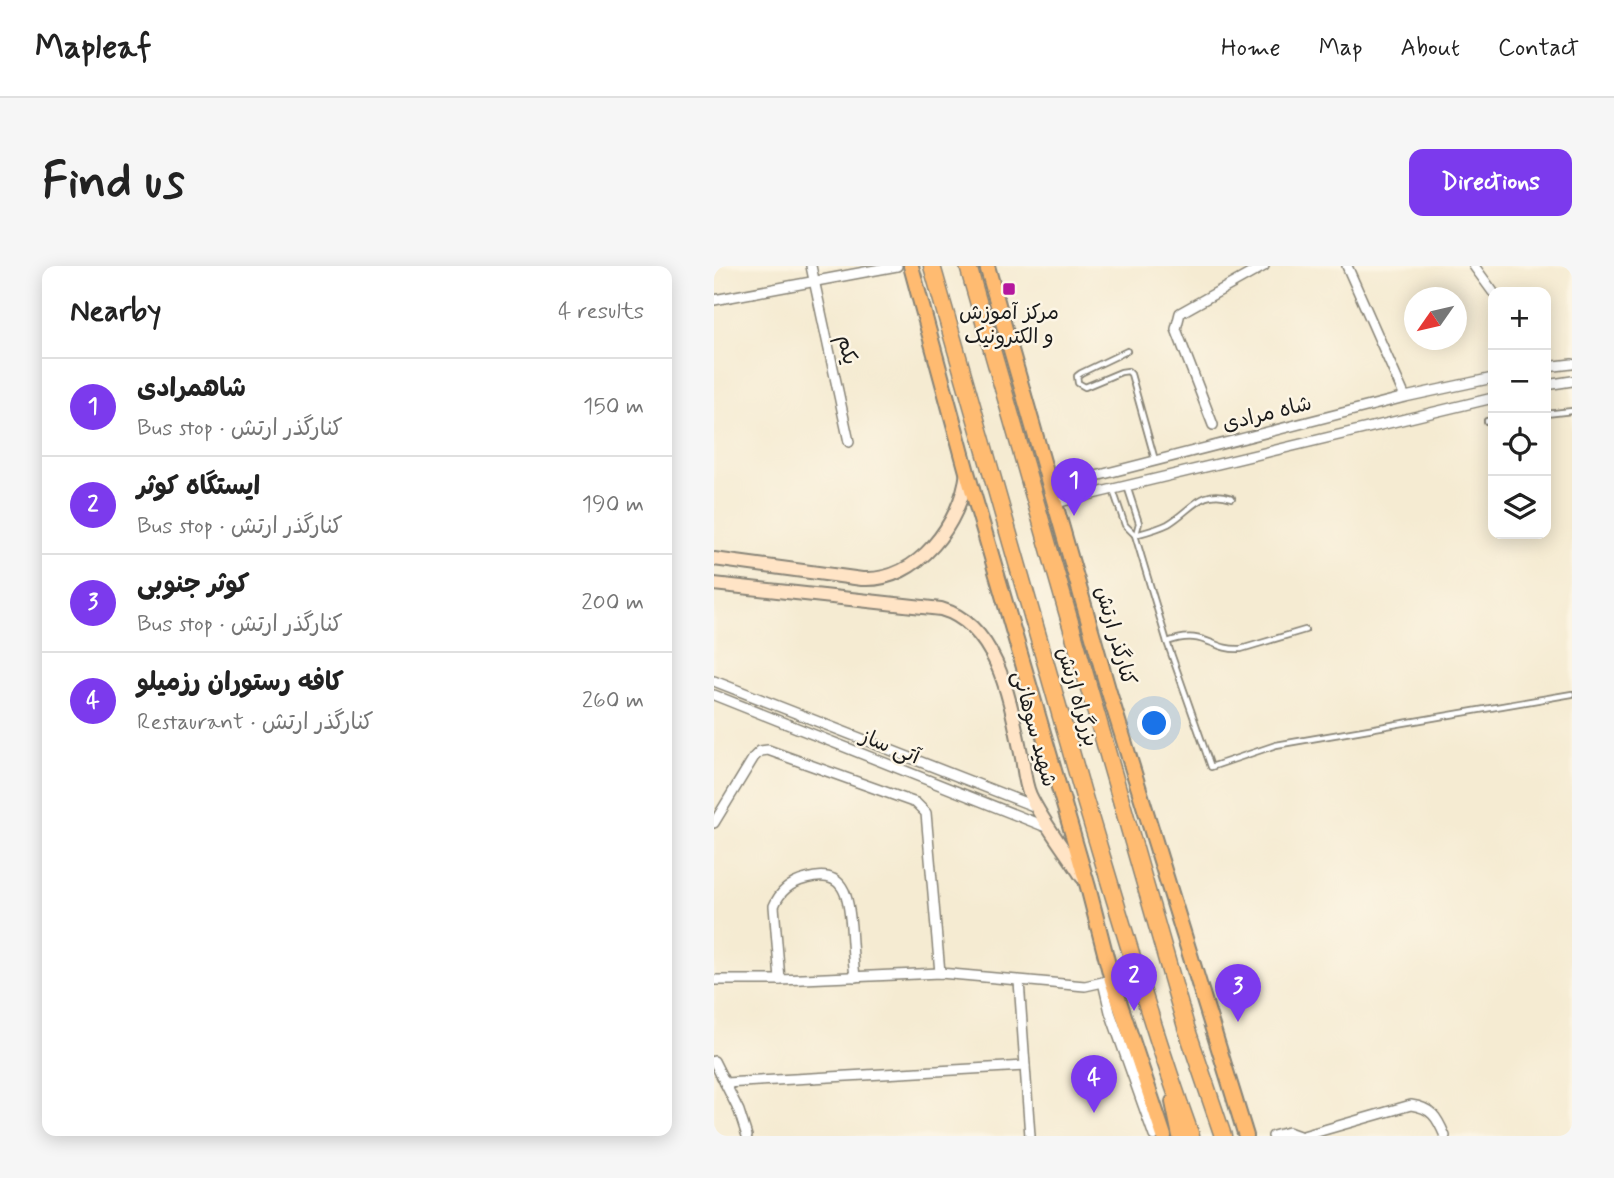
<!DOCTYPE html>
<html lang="en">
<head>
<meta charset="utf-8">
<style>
	body { margin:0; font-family:Mynerve,"Playpen Sans Arabic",sans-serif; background:#f6f6f6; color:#222 }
	.controls { position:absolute; right:21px; top:21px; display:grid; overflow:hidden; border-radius:14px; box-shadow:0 4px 18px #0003 }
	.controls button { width:63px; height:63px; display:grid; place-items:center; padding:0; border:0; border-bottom:2px solid #e0e0e0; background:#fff; color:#222; font:35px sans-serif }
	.compass { position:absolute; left:690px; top:21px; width:63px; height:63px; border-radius:50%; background:#fff; box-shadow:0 4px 18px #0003; rotate:236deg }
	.you { position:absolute; left:441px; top:458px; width:24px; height:24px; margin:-18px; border:5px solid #fff; border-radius:50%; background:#1a73e8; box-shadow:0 0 0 10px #1a73e833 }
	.badge { display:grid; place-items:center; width:46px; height:46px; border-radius:50%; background:#7c3aed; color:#fff; font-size:23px; font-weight:700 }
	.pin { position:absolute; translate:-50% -58px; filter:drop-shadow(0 2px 4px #0008) }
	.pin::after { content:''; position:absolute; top:37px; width:24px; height:21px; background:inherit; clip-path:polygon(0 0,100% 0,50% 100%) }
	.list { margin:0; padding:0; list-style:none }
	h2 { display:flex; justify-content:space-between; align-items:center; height:91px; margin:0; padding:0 28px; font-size:30px }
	h2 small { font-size:23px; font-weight:400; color:#767676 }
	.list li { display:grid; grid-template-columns:46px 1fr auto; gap:21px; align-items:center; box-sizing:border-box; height:98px; padding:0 28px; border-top:2px solid #e0e0e0 }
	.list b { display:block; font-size:26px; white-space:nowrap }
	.list p { margin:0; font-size:23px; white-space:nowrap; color:#767676 }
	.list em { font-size:23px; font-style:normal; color:#767676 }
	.icon { flex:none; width:38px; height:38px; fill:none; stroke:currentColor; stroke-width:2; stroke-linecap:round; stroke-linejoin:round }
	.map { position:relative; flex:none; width:858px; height:870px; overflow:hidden; border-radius:14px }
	header { display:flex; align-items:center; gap:42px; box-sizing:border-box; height:98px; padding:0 35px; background:#fff; border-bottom:2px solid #e0e0e0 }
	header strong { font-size:33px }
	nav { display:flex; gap:38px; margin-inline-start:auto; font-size:24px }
	.intro { display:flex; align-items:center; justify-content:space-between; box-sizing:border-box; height:168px; padding:0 42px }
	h1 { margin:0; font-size:49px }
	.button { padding:18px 32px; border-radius:14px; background:#7c3aed; color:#fff; font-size:24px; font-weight:700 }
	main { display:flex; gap:42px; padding:0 42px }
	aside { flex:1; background:#fff; border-radius:14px; box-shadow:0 4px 18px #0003 }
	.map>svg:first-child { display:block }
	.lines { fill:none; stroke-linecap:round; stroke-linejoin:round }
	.lane-casing { stroke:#888477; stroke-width:8 }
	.street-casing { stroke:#888477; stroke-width:12 }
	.secondary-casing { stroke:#888477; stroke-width:16 }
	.primary-casing { stroke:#888477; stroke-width:18 }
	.highway-casing { stroke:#888477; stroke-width:19 }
	.lane { stroke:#fff; stroke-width:4.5 }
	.street { stroke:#fff; stroke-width:9 }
	.secondary { stroke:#ffe4c6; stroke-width:12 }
	.primary { stroke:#ffbb71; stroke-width:14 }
	.highway { stroke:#ffbb71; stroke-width:16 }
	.poi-dot { fill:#b5179e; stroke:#fcf5e5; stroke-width:2.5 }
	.labels { text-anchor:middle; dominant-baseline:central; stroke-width:5; stroke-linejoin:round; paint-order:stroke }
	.poi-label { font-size:21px; fill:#1c1c1c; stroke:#fcf5e5 }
	.street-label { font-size:21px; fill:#1c1c1c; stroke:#fcf5e5 }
</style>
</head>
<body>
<header>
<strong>Mapleaf</strong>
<nav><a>Home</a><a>Map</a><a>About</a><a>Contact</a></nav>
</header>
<div class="intro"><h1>Find us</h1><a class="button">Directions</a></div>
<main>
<aside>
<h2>Nearby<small>4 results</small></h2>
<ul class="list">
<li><span class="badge">1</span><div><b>شاهمرادی</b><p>Bus stop · کنارگذر ارتش</p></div><em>150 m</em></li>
<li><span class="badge">2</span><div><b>ایستگاه کوثر</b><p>Bus stop · کنارگذر ارتش</p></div><em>190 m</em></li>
<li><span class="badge">3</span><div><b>کوثر جنوبی</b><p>Bus stop · کنارگذر ارتش</p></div><em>200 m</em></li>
<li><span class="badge">4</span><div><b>کافه رستوران رزمیلو</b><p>Restaurant · کنارگذر ارتش</p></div><em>260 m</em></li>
</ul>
</aside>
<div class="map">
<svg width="858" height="870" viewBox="0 0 858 870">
	<rect width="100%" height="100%" fill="#fcf5e5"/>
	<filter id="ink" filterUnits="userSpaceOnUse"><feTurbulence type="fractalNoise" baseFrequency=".0143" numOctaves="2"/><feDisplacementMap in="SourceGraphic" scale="14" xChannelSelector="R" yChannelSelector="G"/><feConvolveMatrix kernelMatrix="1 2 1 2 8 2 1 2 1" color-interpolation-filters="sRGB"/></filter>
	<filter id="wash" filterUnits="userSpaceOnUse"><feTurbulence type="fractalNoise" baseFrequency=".00686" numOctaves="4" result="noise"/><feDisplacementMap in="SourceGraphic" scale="28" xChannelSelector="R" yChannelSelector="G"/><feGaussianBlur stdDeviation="1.57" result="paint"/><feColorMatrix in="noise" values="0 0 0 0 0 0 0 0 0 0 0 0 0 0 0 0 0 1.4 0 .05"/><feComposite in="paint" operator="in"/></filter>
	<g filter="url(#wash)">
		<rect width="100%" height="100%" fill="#f5ebd2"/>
	</g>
	<g filter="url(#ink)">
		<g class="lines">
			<!-- lane casing -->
			<g class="lane-casing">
				<g id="lane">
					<polyline points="413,85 367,107 363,110 364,117 371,121 407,106 414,105 417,108 441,194"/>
					<polyline points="832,148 858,145"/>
					<polyline points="773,155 779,154"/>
					<polyline points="413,220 425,257 422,268"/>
					<polyline points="399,224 411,259 421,269 453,376 497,501 562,479 858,428"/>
					<path d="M421 269C432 266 444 263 454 258 478 244 487 221 518 232"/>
					<path d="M453 376C491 362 497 385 527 383L591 364"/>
				</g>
			</g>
			<!-- street casing -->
			<g class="street-casing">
				<g id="street">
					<polyline points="97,0 135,176"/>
					<polyline points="633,0 691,131"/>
					<polyline points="760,0 779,26"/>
					<polyline points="0,34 183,0"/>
					<polyline points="832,101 858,98"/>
					<polyline points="832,119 858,115"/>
					<polyline points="499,159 462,63 466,47 550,0"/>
					<polyline points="335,222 691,131 779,112"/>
					<polyline points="341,237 779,132"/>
					<polyline points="0,415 322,541"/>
					<polyline points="0,429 337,563"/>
					<polyline points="0,557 40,491 46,485 54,484 202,537 212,547 226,707"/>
					<polyline points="0,714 66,714 226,707 371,720 398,714"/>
					<path d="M66 714 60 640C66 625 76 617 92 613 131 602 134 630 137 661 138 678 139 694 141 711"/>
					<polyline points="305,715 316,870"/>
					<polyline points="389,716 396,746 440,870"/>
					<polyline points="0,795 25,845 33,870"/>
					<polyline points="11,817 311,800"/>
					<polyline points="559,870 574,866 585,870"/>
					<path d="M589 870 697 839C718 842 723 851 731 870"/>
				</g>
			</g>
			<!-- secondary casing -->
			<g class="secondary-casing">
				<g id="secondary">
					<path d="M0 293 148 313C204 316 247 257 253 206"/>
					<path d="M0 318 227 343C286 360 297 441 308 492 310 504 311 518 316 529 329 557 352 585 368 611"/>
				</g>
			</g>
			<!-- primary casing -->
			<g class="primary-casing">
				<g id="primary">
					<polyline points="197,0 253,206 374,621 398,714 450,870"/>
					<polyline points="273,0 394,423 532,870"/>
					<polyline points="459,836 466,870"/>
				</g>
			</g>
			<!-- highway casing -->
			<g class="highway-casing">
				<g id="highway">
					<path d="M218 0C267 177 318 354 370 531 404 644 437 759 477 870"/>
					<polyline points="254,0 472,761 509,870"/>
				</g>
			</g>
			<!-- lane -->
			<use href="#lane" class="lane"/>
			<!-- street -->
			<use href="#street" class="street"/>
			<!-- secondary -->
			<use href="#secondary" class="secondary"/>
			<!-- primary -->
			<use href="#primary" class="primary"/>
			<!-- highway -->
			<use href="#highway" class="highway"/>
		</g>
	</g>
	<!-- markers -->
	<rect class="poi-dot" x="288" y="16" width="14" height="14" rx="3.5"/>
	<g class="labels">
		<!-- poi labels -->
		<g class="poi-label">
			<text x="295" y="47">مرکز آموزش<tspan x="295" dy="24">و الکترونیک</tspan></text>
		</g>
		<!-- street labels -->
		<g class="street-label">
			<text transform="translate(133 84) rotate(78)">یکم</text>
			<text transform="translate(553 148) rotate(-14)">شاه مرادی</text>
			<text transform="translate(401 370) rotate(74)">کنارگذر ارتش</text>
			<text transform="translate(363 431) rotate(74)">بزرگراه ارتش</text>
			<text transform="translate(320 463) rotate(75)">شهید سوهانی</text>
			<text transform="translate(176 481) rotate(22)">آتی ساز</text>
		</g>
	</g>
</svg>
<div class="controls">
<button>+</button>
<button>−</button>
<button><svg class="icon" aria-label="locate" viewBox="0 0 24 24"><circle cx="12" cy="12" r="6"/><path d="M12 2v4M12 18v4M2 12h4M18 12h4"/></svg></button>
<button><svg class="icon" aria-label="layers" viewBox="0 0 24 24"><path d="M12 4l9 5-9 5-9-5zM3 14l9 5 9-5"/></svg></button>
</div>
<svg class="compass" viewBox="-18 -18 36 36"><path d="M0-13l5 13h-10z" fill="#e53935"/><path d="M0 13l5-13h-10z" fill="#767676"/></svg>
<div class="you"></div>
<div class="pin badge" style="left:360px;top:250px">1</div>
<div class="pin badge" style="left:420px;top:745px">2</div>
<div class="pin badge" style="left:524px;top:756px">3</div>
<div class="pin badge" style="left:380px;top:847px">4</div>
</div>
</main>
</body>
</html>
